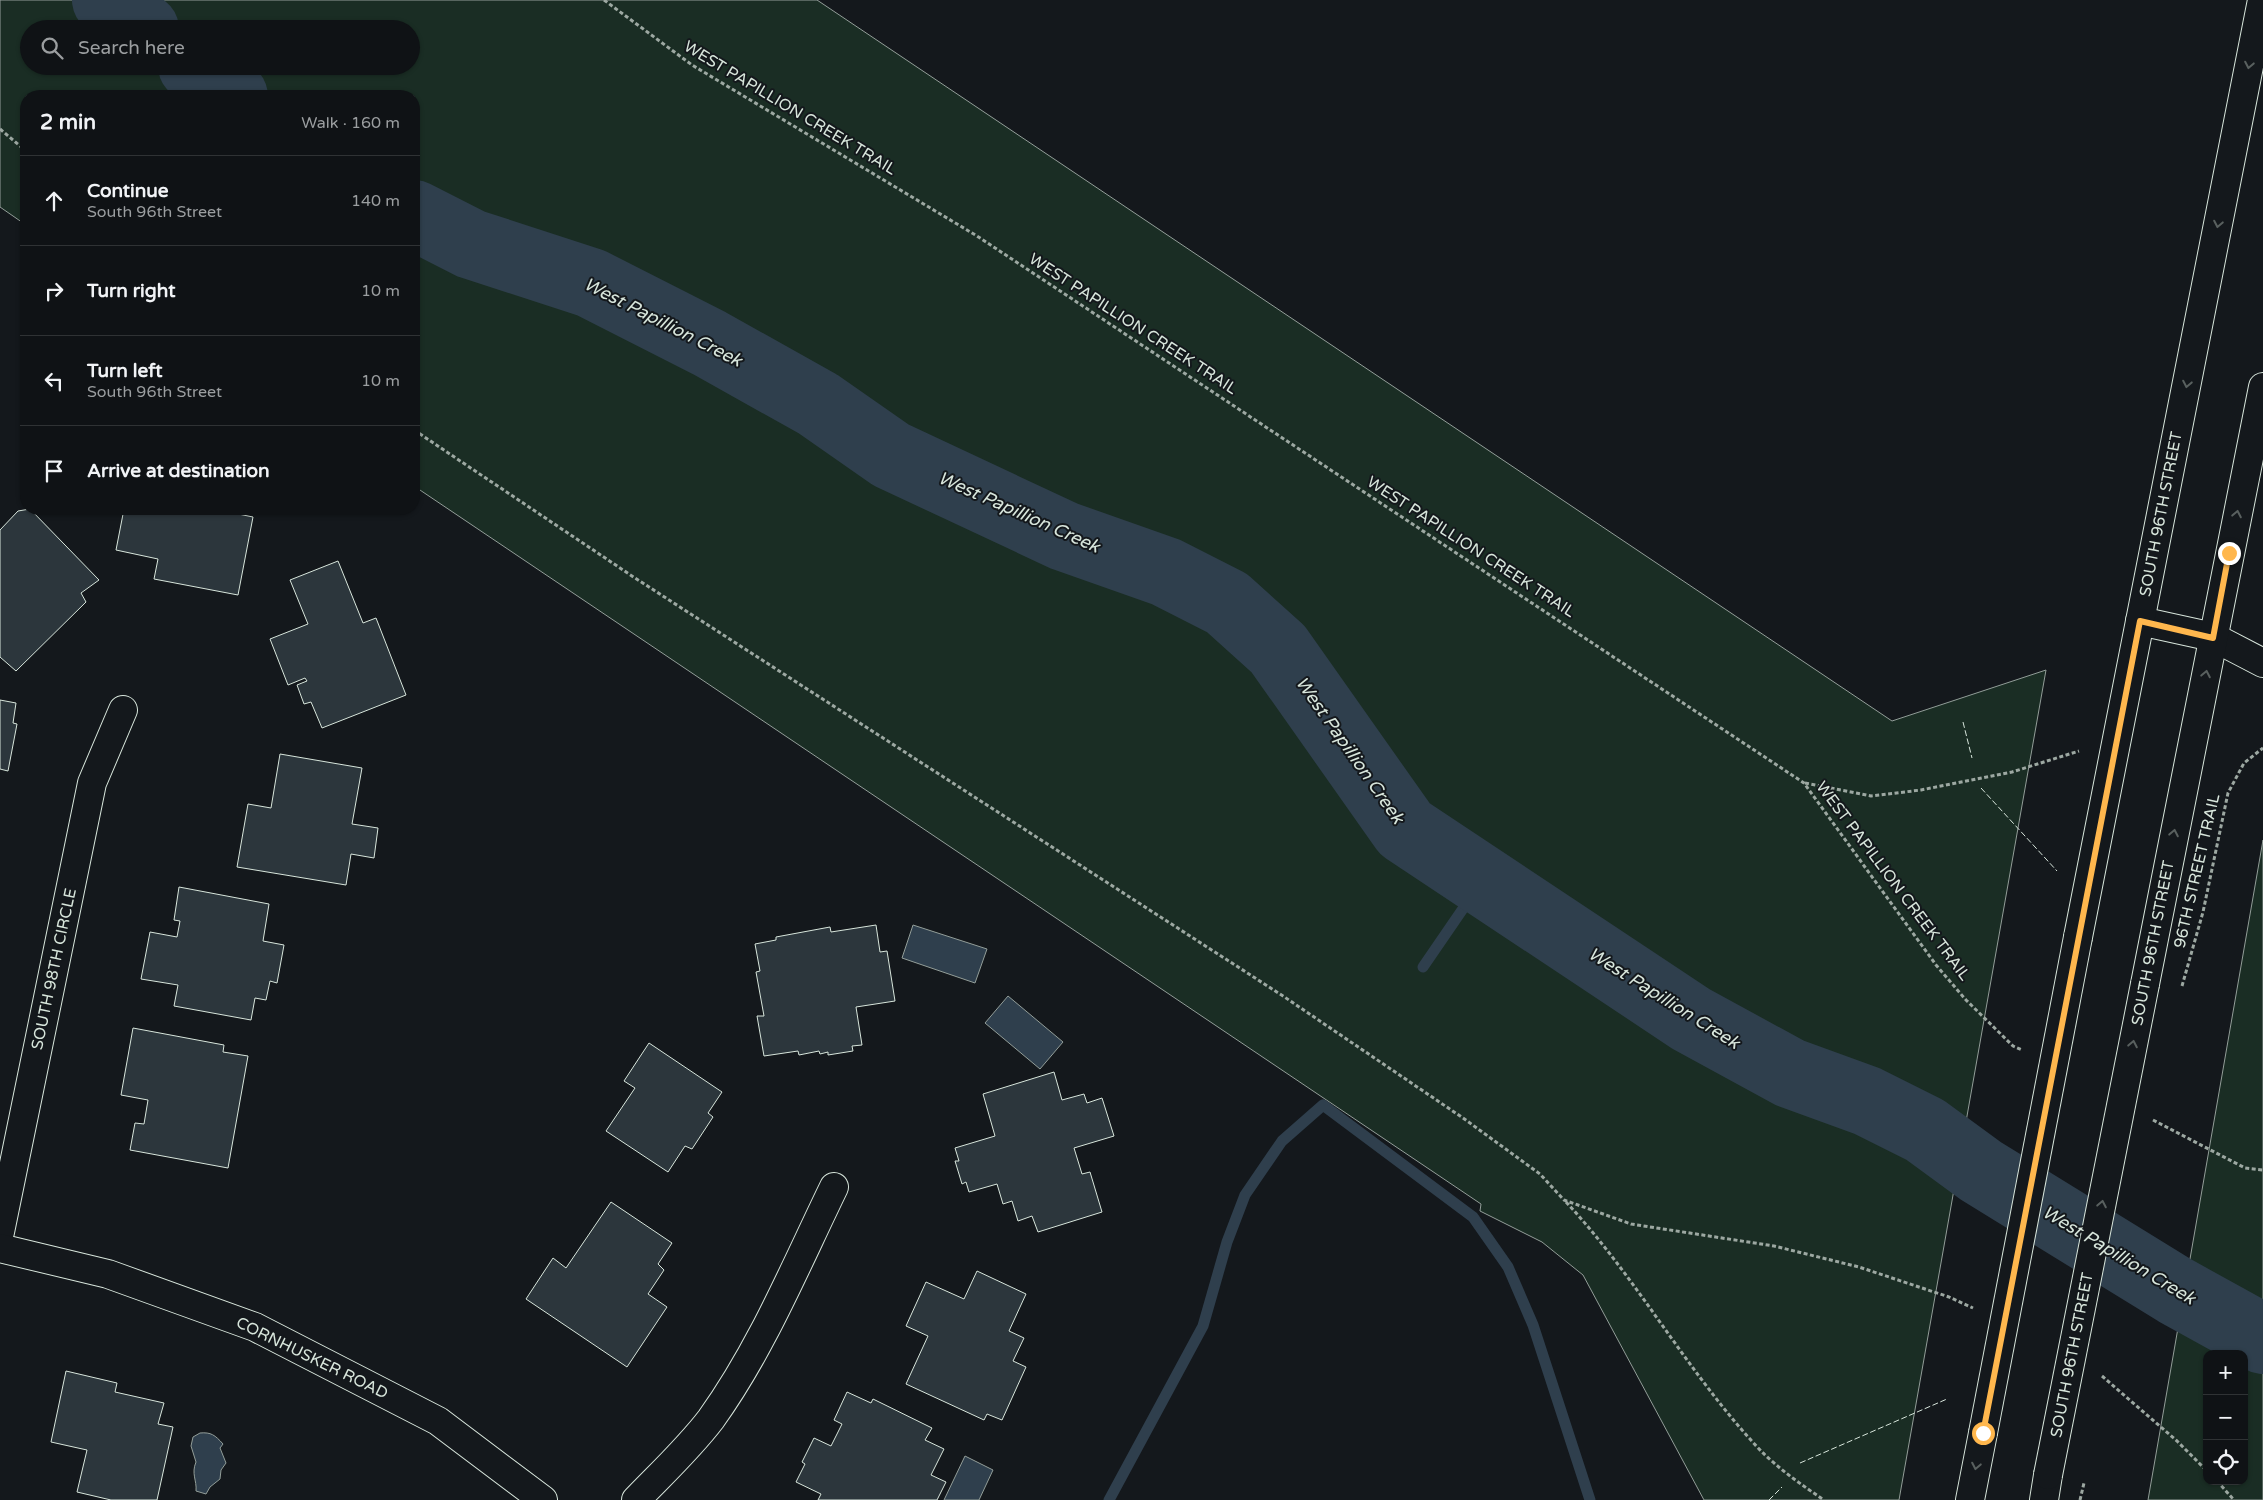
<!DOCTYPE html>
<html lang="en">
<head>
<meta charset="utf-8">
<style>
	body { margin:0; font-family:"Varela Round",sans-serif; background:#1d2022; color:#f1f3f6 }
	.controls { position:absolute; right:15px; bottom:15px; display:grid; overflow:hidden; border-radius:10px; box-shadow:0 1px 4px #0004 }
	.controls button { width:45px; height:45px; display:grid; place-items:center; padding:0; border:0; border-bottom:1px solid #2f3234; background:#0f1215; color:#f1f3f6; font:25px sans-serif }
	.stop { position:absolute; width:15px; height:15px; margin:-11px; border:4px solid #ffb74d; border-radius:50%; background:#fff }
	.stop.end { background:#ffb74d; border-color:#fff; box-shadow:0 1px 5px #0008 }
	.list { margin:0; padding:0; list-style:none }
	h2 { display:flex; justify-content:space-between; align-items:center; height:65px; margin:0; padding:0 20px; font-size:21px }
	h2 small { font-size:16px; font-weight:400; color:#9b9ea0 }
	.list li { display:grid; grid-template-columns:32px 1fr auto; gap:15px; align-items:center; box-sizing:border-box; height:90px; padding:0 20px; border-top:1px solid #2f3234 }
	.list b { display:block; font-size:19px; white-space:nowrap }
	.list p { margin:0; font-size:16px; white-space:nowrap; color:#9b9ea0 }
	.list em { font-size:16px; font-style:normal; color:#9b9ea0 }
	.icon { flex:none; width:28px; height:28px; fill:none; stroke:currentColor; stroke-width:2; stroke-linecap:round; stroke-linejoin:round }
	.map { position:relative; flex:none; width:2263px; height:1500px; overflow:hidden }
	.search { position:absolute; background:#0f1215; box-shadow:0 1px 4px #0004; left:20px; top:20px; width:400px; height:55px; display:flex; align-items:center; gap:12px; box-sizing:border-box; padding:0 18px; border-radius:28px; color:#9b9ea0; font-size:19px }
	.panel { position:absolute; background:#0f1215; box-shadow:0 1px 4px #0004; left:20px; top:90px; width:400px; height:425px; border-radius:20px }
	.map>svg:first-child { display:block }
	.green { fill:#1a2d24; stroke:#939e99; fill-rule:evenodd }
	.water { fill:#2f3f4d; stroke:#939e99 }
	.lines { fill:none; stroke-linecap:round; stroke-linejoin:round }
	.stream { stroke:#2f3f4d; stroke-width:11 }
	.river { stroke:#2f3f4d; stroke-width:70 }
	.building { fill:#2c363c; stroke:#d8e6dc }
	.minor-casing { stroke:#d8e6dc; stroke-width:30 }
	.major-casing { stroke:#d8e6dc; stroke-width:30 }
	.path { stroke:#9da8a2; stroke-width:3; stroke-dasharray:4 2.5; stroke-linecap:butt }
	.minor { stroke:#14181c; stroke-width:28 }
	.major { stroke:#14181c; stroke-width:28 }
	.major-bridge-casing { stroke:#d8e6dc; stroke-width:30; stroke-linecap:butt }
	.path-bridge { stroke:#9da8a2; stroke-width:3; stroke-dasharray:4 2.5; stroke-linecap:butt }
	.major-bridge { stroke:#14181c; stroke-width:28 }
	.fence { stroke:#d8e6dc; stroke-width:1; stroke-dasharray:6 2.5; stroke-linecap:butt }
	.oneway { stroke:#59605f }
	.route { stroke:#ffb74d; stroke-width:6 }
	.labels { text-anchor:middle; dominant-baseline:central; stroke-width:4; stroke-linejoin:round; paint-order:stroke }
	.street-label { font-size:16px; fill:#d8e6dc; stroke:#14181c }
	.water-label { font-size:18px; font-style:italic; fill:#d8e6dc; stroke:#14181c }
</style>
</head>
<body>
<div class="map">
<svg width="2263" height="1500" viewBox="0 0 2263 1500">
	<rect width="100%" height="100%" fill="#14181c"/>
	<!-- green -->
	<g class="green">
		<path d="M0 0H817L1892 721 2046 670 1899 1500H1704L1583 1275 1542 1242 1480 1211 1481 1204 414 486V96H26V225L0 207ZM29 29H411V66H29Z"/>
		<path d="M2263 840V1500H2148ZM2207 1354H2244V1481H2207Z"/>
	</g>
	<!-- water -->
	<g class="water">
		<polygon points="913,925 987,949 975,983 902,958"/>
		<polygon points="1008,996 1063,1042 1040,1069 985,1023"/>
		<path d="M200 1433C211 1432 215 1435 223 1444L220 1448 226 1463 221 1470 220 1479 210 1487 206 1494 196 1491C197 1480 191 1474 196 1462L191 1446 193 1437Z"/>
		<polygon points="965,1456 993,1470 979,1500 944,1500"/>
	</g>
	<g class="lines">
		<!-- stream -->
		<g class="stream">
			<polyline points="1423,967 1482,881"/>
			<polyline points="1109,1500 1203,1326 1227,1242 1245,1195 1282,1141 1323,1105 1473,1217 1508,1267 1533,1325 1590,1500"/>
		</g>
		<!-- river -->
		<g class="river">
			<polyline points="107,0 144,29"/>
			<polyline points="193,66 233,96"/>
			<polyline points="414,215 471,244 591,283 709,343 818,404 891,455 1064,536 1166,572 1227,603 1278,649 1405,829 1691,1019 1790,1073 1867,1101 1925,1130 1981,1171 2176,1291 2263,1339"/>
		</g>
	</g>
	<!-- building -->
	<g class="building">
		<polygon points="30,509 99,580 81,593 86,602 16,671 0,657 0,530 18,511"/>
		<polygon points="124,509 214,509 253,517 238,595 154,579 158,559 116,550"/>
		<polygon points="338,561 363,623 376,618 406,695 322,728 311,702 304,704 297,685 307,681 305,678 288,685 270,639 308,624 290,580"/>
		<polygon points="0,700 16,703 13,723 17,724 8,771 0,769"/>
		<polygon points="280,754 362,768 352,824 378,828 374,858 351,854 346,885 237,867 248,804 271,808"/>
		<polygon points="179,887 269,904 263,941 284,945 277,983 270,981 266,1000 255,998 251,1020 174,1006 178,985 141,979 150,932 177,937 180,921 174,920"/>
		<polygon points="876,925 880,952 887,951 895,1001 856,1007 862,1045 852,1046 853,1051 828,1055 828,1052 820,1054 819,1051 799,1055 798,1051 764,1056 757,1016 764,1016 756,972 760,971 755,944 776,940 776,937 830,927 831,932"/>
		<polygon points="133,1028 224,1045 223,1052 248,1056 228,1168 130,1150 135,1123 144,1124 148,1100 121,1095"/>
		<polygon points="649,1043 722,1092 708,1113 713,1117 692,1149 685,1146 668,1172 606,1131 635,1088 624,1081"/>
		<polygon points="1054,1072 1062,1100 1084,1094 1087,1103 1102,1098 1114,1136 1074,1148 1082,1174 1090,1172 1102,1212 1038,1232 1032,1216 1018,1221 1012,1201 1003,1204 997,1184 969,1192 966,1182 962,1184 955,1161 959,1161 955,1148 995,1136 983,1094"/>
		<polygon points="611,1202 672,1243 658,1264 664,1270 648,1294 667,1307 627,1367 526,1299 553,1258 566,1268"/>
		<polygon points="977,1271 1026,1294 1009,1331 1024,1338 1013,1361 1026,1367 1002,1420 987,1414 984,1420 906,1384 928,1336 906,1326 926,1282 964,1299"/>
		<polygon points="66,1371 117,1383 115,1392 164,1403 158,1424 173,1427 157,1500 111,1500 77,1492 87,1450 51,1442"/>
		<polygon points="847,1392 871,1403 873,1399 932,1428 925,1440 944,1449 931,1475 946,1482 937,1500 818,1500 821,1494 796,1482 805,1464 802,1462 814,1438 831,1446 842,1424 834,1420"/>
	</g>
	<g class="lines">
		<!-- minor casing -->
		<g class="minor-casing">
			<g id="minor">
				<polyline points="2140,621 2213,637 2263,663"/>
				<polyline points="0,1232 92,783 123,710"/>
				<polyline points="0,1248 108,1274 255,1327 438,1421 543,1500"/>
				<path d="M636 1500C661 1474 689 1448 711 1419 762 1348 796 1265 834 1187"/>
			</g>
		</g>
		<!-- major casing -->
		<g class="major-casing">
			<g id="major">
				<polyline points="2078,937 2262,0"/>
				<polyline points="2145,984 2263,387"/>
				<polyline points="1970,1500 1983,1433"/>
				<polyline points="2044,1500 2048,1475"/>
			</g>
		</g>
		<!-- path -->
		<g class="path">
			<polyline points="604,0 692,65 977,236 1804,783 1936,965 1966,1000 2013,1046 2022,1050"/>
			<polyline points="0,129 26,151"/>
			<polyline points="414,430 635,578 1283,996 1463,1118 1540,1174 1564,1200 1631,1224 1774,1246 1859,1267 1949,1297 1973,1308"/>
			<polyline points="1805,783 1871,796 1921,790 2012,772 2079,751"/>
			<polyline points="2182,986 2203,912 2228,793 2244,763 2263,748"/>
			<polyline points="2153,1120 2245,1168 2263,1170"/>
			<path d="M1566 1202C1638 1279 1688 1374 1761 1451 1779 1469 1803 1486 1824 1500"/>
			<polyline points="2102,1376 2177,1441 2207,1471"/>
			<polyline points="2217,1481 2234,1500"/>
		</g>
		<!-- minor -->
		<use href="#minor" class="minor"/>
		<!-- major -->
		<use href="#major" class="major"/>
		<!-- major-bridge casing -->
		<g class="major-bridge-casing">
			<g id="major-bridge">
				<polyline points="1983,1433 2078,937"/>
				<polyline points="2048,1475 2145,984"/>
			</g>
		</g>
		<!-- path-bridge -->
		<polyline class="path-bridge" points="2080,1500 2084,1483"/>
		<!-- major-bridge -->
		<use href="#major-bridge" class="major-bridge"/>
		<!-- fence -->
		<g class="fence">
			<polyline points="1963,722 1972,758"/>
			<polyline points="1981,788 2057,871"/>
			<polyline points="1800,1463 1947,1399"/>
			<polyline points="1769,1500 1782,1487"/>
		</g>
	</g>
	<!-- one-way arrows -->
	<defs><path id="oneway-chevron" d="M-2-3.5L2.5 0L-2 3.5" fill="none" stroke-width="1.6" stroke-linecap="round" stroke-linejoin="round" transform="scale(1.25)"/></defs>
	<g class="oneway">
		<use href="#oneway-chevron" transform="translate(2249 65) rotate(101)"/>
		<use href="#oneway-chevron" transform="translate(2218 224) rotate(101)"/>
		<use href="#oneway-chevron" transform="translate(2187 384) rotate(101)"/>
		<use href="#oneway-chevron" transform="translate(2237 514) rotate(-79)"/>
		<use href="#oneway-chevron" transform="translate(2206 674) rotate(-79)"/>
		<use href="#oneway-chevron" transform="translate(2174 833) rotate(-79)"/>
		<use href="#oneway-chevron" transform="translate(2133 1044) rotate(-79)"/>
		<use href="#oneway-chevron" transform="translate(2102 1204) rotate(-79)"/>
		<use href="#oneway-chevron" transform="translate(1976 1466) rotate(101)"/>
	</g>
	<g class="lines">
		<!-- route -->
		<polyline class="route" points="1983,1433 2140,621 2213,638 2229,553"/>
	</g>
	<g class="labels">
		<!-- street labels -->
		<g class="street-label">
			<text transform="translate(790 108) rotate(31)">WEST PAPILLION CREEK TRAIL</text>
			<text transform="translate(1133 324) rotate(33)">WEST PAPILLION CREEK TRAIL</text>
			<text transform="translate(2161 514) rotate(-79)">SOUTH 96TH STREET</text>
			<text transform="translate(1471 547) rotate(33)">WEST PAPILLION CREEK TRAIL</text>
			<text transform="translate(2197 871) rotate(-77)">96TH STREET TRAIL</text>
			<text transform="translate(1893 881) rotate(53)">WEST PAPILLION CREEK TRAIL</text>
			<text transform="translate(2153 943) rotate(-79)">SOUTH 96TH STREET</text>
			<text transform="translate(54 969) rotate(-78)">SOUTH 98TH CIRCLE</text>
			<text transform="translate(2072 1355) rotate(-79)">SOUTH 96TH STREET</text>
			<text transform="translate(312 1358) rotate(26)">CORNHUSKER ROAD</text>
		</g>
		<!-- water labels -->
		<g class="water-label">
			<text transform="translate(663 322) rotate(27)">West Papillion Creek</text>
			<text transform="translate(1019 512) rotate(24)">West Papillion Creek</text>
			<text transform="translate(1350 750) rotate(55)">West Papillion Creek</text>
			<text transform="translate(1664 998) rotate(32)">West Papillion Creek</text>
			<text transform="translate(2119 1255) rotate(31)">West Papillion Creek</text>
		</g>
	</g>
</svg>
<div class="controls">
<button>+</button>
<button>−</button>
<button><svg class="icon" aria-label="locate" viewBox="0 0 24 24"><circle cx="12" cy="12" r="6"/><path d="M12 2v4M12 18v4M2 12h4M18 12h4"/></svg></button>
</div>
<div class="stop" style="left:1983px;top:1433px"></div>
<div class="stop end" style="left:2229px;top:553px"></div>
<div class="search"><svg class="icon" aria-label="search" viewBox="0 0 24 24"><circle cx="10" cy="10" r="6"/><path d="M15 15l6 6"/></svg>Search here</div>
<section class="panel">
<h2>2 min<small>Walk · 160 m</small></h2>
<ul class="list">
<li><svg class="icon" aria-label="ahead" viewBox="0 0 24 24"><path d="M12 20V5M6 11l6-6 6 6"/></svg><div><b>Continue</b><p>South 96th Street</p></div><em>140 m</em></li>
<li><svg class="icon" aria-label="right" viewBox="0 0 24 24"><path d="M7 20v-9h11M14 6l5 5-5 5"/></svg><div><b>Turn right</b></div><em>10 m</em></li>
<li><svg class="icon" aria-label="left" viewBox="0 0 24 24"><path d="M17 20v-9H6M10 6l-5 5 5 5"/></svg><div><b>Turn left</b><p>South 96th Street</p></div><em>10 m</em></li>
<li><svg class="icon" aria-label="arrive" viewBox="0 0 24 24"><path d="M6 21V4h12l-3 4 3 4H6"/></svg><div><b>Arrive at destination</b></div></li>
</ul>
</section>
</div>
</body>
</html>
